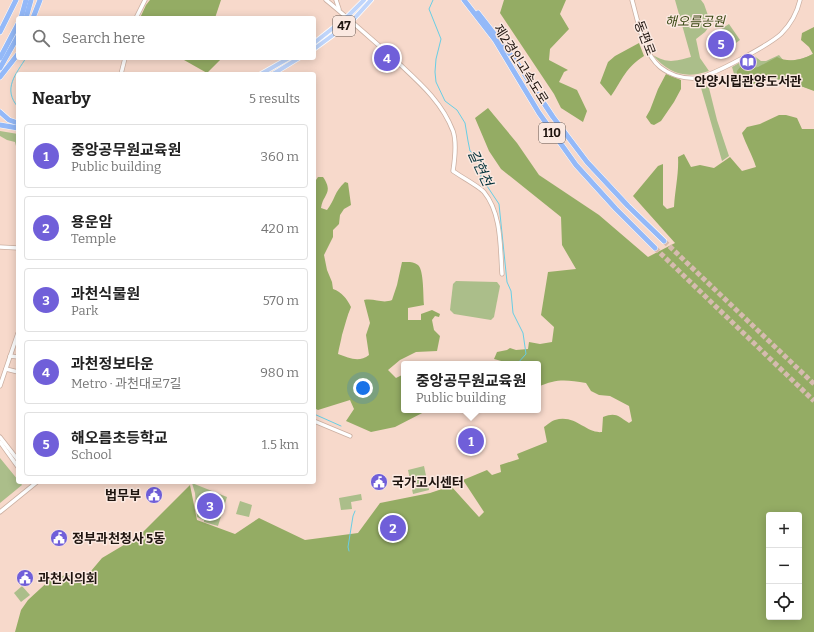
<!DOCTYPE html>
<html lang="en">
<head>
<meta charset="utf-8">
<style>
	body { margin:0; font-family:Bitter,"Noto Sans KR",serif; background:#f2f2f2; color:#222 }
	.controls { position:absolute; right:12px; bottom:12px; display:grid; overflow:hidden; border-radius:4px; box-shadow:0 2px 10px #0003 }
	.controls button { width:36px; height:36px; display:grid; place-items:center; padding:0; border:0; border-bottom:1px solid #e0e0e0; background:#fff; color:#222; font:20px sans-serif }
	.you { position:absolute; left:363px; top:388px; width:14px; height:14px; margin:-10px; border:3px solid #fff; border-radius:50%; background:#1a73e8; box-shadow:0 0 0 6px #1a73e833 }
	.badge { display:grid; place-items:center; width:26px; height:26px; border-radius:50%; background:#705fd9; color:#fff; font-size:13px; font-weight:700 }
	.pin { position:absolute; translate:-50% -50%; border:2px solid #fff; box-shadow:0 1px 4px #0006 }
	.popup { position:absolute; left:401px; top:361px; width:140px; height:52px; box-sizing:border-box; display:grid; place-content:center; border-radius:4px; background:#fff; filter:drop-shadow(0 1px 3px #0005); font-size:13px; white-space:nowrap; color:#767676 }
	.popup b { font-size:15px; color:#222 }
	.popup::after { content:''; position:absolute; left:50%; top:100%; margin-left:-8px; border:8px solid transparent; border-top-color:#fff }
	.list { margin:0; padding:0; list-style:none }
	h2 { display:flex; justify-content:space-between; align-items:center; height:52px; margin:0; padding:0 16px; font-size:17px }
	h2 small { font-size:13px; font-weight:400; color:#767676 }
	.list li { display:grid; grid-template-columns:26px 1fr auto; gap:12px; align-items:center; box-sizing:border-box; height:64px; margin:0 8px 8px; padding:0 8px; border:1px solid #e0e0e0; border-radius:4px }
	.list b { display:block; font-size:15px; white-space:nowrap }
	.list p { margin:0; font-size:13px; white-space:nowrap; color:#767676 }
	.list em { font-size:13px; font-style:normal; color:#767676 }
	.icon { flex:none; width:22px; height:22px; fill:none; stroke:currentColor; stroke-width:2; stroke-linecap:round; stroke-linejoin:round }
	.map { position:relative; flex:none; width:814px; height:632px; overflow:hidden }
	.search { position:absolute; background:#fff; box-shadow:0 2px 10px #0003; left:16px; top:16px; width:300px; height:44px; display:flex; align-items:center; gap:10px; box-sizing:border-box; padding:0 14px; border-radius:4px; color:#767676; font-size:15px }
	.panel { position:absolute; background:#fff; box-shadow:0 2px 10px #0003; left:16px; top:72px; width:300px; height:412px; border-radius:4px }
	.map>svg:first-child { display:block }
	.green { fill:#abbe8a }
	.forest { fill:#94ac64; fill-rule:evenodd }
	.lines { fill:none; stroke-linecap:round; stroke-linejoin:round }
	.stream { stroke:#67cee5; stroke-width:1 }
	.highway-tunnel { stroke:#d6bbaf; stroke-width:5; stroke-dasharray:5 2.5; stroke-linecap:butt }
	.secondary-casing { stroke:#cbafa1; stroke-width:5 }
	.primary-casing { stroke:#fff; stroke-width:5.5 }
	.highway-casing { stroke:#fff; stroke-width:6 }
	.secondary { stroke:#fff; stroke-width:3.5 }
	.primary { stroke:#bfd5fb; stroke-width:4 }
	.highway { stroke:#94b9f8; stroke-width:5 }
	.labels { text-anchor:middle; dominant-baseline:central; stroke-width:3; stroke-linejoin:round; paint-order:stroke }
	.shield { fill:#fbe9e1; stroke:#60544e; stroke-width:1 }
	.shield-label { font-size:12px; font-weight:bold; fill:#1e140f }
	.park-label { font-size:13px; font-style:italic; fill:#384712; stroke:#fbe9e1 }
	.street-label { font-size:13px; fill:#1e140f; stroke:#fbe9e1 }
	.poi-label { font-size:13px; font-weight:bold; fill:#1e140f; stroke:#fbe9e1; text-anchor:start }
	.water-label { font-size:14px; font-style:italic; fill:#00313a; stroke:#fbe9e1 }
</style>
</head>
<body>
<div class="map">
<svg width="814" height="632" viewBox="0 0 814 632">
	<rect width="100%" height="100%" fill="#f7d9cb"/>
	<!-- green -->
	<g class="green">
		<path d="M675 0H701L704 4 711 24 705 32 696 39 700 58 709 71C686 79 669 74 653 55 668 64 675 61 691 57Z"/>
		<polygon points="729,24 740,40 729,48 718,31"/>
		<path d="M814 53 813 90 798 85 797 82C787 81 778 79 768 80 760 81 748 88 740 84 735 81 734 73 732 67L753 55 761 61H766L779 55 784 61C793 61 806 59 814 53Z"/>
		<polygon points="699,81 700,81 709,88 717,120 729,156 722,161"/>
		<polygon points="0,131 18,134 18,148 16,146 15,142 7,140 0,136"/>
		<polygon points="456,281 497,282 500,286 494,317 491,320 454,314 450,310 453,284"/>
		<polygon points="0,458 18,480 18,482 20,482 22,485 0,503"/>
		<polygon points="424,466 429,490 413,494 408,470"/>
		<polygon points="192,483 227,497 218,526 204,522 204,520 197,517 195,493"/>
		<polygon points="361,494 362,500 351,502 352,509 341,510 339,498"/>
		<polygon points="240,501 252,505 249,517 236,514"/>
		<polygon points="22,586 30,595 21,602 14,593"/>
	</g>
	<!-- forest -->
	<g class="forest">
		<polygon points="150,0 221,0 215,18 140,18 146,5"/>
		<polygon points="504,0 566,0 560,14 569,29 550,49 549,60 568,70 564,72 559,82 577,90 587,111 583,122 561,108 554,94 500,13"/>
		<path d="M814 27V91L798 85 797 82C790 81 784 79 778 79 765 79 746 91 736 80L737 71 741 66 754 68 758 67 777 57C788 63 802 60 813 54L809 47 801 40 802 33Z"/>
		<path d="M639 43 644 56C625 68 623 79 611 96L600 83 608 62 615 56Z"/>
		<polygon points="176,58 222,58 207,73 184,60"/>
		<polygon points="666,74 681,80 681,89 674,102 661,121 654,125 651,124 646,117 650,110 658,89"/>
		<path d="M488 108 517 143 539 175 599 215 648 257 675 243 633 196 658 166 663 164V205L667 209 674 207C675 190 679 173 678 157L684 154 691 167 700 165 714 168 730 157 742 171 756 167C752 154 746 145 742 133L747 127 760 124 779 115H786L797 118 802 129H814V632H15L21 610 28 600 53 577 86 573 91 571 102 558 139 536 190 485 197 520 235 534 259 518 305 540 358 533 380 503 430 493 451 486 479 517 484 512 463 480 487 470 492 475 501 472 500 465 519 459 517 454 547 442 544 427C547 425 551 421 555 420 576 414 586 434 602 432L603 417C616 412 618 416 629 423L632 421 629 406 610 396 599 395 591 391 586 383C567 380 557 378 538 387V364H514L510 361 505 362 494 359 497 352 507 350 510 348 516 350 528 349 529 342 540 344 552 342 554 327 541 315 548 272 576 269 562 245 561 217 501 169 489 151 475 118ZM769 515H799V617H769Z"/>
		<path d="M318 177H323C334 193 323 194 321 208L327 210C335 200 334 192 345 182L348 183 351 205 344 209 340 215 339 224 333 230V237L324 255 327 270 332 282 333 289C342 292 347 299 351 307 347 316 345 325 342 335 341 341 339 347 338 354 349 358 359 363 369 355L366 335 370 323 364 300C375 298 382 304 392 300L397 285 402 262C407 262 413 261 418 265 424 270 423 296 424 305L408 308V320H421V314L432 310 440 314 439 317 435 316 432 320 434 330 440 336 437 351 416 352 400 360 388 370 396 378 404 374V410H428L395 427 371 432 346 421 354 409 350 400 318 410 314 408V183Z"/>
	</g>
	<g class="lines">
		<!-- stream -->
		<g class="stream">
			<polyline points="433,0 429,9 441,39 436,59 435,72 436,82 445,101 457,110 465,123 468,141 470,151 477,157 480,162 481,177 499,204 507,282 511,291 513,313 523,333 526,354 517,364"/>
			<path d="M18 107C2 89 16 74 26 58"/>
			<polyline points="314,414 341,426"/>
			<polyline points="349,551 348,547 353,516 355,511"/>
		</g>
		<!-- highway-tunnel -->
		<g class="highway-tunnel">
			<polyline points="664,241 814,384"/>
			<polyline points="655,248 814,401"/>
		</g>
		<!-- secondary casing -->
		<g class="secondary-casing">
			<g id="secondary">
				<path d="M326 0C348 18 369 37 391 56 415 79 441 99 453 131 457 143 455 158 453 171 460 176 480 187 484 192 502 214 500 248 502 274"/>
				<polyline points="336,0 339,9"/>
				<path d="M632 0C638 21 643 53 660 67 670 75 684 79 697 78 712 76 769 45 781 34 790 25 797 13 800 0"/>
				<polyline points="136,18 145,0"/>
				<polyline points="121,74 125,58"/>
				<polyline points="0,247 18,248"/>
				<polyline points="10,356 18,357"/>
				<polyline points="6,369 18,372"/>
				<polyline points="0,386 18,333"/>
				<polyline points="314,421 350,436"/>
				<polyline points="0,437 18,460"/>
				<polyline points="0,442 18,467"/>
				<polyline points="0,512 37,482"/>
			</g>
		</g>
		<!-- primary casing -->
		<g class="primary-casing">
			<g id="primary">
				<polyline points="314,43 347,17 364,0"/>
				<polyline points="314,49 352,21 371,0"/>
				<polyline points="261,74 289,58"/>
				<polyline points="273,74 299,58"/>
			</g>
		</g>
		<!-- highway casing -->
		<g class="highway-casing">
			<g id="highway">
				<polyline points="464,0 495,40 539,113 576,165 616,209 655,248"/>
				<polyline points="478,13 517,63 553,117 587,162 628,206 664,241"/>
				<polyline points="21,18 26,0"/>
				<polyline points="26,18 31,0"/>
				<polyline points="33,18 40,0"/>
				<polyline points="0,32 16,0"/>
				<polyline points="0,58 18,24"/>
				<polyline points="0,68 18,36"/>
				<polyline points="0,77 18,54"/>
				<polyline points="0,112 9,120 18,123"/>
				<polyline points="0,125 18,128"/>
			</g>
		</g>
		<!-- secondary -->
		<use href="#secondary" class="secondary"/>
		<!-- primary -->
		<use href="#primary" class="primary"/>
		<!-- highway -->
		<use href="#highway" class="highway"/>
	</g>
	<!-- icons -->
	<defs>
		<g id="library-disc" transform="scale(0.9)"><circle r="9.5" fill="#705fd9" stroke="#fbe9e1"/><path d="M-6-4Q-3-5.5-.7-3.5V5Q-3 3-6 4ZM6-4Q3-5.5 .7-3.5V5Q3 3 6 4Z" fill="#fff"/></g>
		<g id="civic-disc" transform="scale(0.9)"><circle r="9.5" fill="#705fd9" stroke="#fbe9e1"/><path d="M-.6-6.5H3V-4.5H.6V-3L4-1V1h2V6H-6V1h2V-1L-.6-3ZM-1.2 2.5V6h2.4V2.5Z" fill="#fff"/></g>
	</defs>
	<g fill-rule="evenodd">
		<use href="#library-disc" x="748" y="62"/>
		<use href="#civic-disc" x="379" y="482"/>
		<use href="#civic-disc" x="154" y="495"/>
		<use href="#civic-disc" x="59" y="538"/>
		<use href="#civic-disc" x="25" y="578"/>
	</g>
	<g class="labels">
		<!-- shield labels -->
		<g class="shield">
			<rect x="333" y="16" width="22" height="20" rx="3"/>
			<rect x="539" y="123" width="26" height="20" rx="3"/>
		</g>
		<g class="shield-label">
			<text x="344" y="26">47</text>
			<text x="552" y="133">110</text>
		</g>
		<!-- park labels -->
		<g class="park-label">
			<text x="695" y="21">해오름공원</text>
		</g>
		<!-- street labels -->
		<g class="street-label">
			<text transform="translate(645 38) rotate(69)">동편로</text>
			<text transform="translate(521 64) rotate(58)">제2경인고속도로</text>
		</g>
		<!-- poi labels -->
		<g class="poi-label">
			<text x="748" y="81" text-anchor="middle">안양시립관양도서관</text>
			<text x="392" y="482">국가고시센터</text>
			<text x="141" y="495" text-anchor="end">법무부</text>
			<text x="72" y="538">정부과천청사 5동</text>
			<text x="38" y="578">과천시의회</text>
		</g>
		<!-- water labels -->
		<g class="water-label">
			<text transform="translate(480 168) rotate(65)">갈현천</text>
		</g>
	</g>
</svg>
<div class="controls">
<button>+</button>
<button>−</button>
<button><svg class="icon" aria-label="locate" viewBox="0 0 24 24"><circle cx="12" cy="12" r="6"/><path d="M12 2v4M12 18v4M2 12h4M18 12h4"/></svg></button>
</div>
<div class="you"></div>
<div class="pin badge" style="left:471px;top:441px">1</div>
<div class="popup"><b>중앙공무원교육원</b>Public building</div>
<div class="pin badge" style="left:393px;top:528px">2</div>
<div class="pin badge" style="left:210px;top:506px">3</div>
<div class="pin badge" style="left:387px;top:58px">4</div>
<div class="pin badge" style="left:721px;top:44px">5</div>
<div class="search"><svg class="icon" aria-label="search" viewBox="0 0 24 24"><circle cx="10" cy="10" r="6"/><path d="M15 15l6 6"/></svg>Search here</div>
<section class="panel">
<h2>Nearby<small>5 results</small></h2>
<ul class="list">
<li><span class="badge">1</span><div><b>중앙공무원교육원</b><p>Public building</p></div><em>360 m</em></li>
<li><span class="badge">2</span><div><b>용운암</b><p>Temple</p></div><em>420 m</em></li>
<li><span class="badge">3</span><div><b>과천식물원</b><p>Park</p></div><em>570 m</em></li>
<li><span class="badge">4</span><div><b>과천정보타운</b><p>Metro · 과천대로7길</p></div><em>980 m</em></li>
<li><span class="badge">5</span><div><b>해오름초등학교</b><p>School</p></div><em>1.5 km</em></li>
</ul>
</section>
</div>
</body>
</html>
